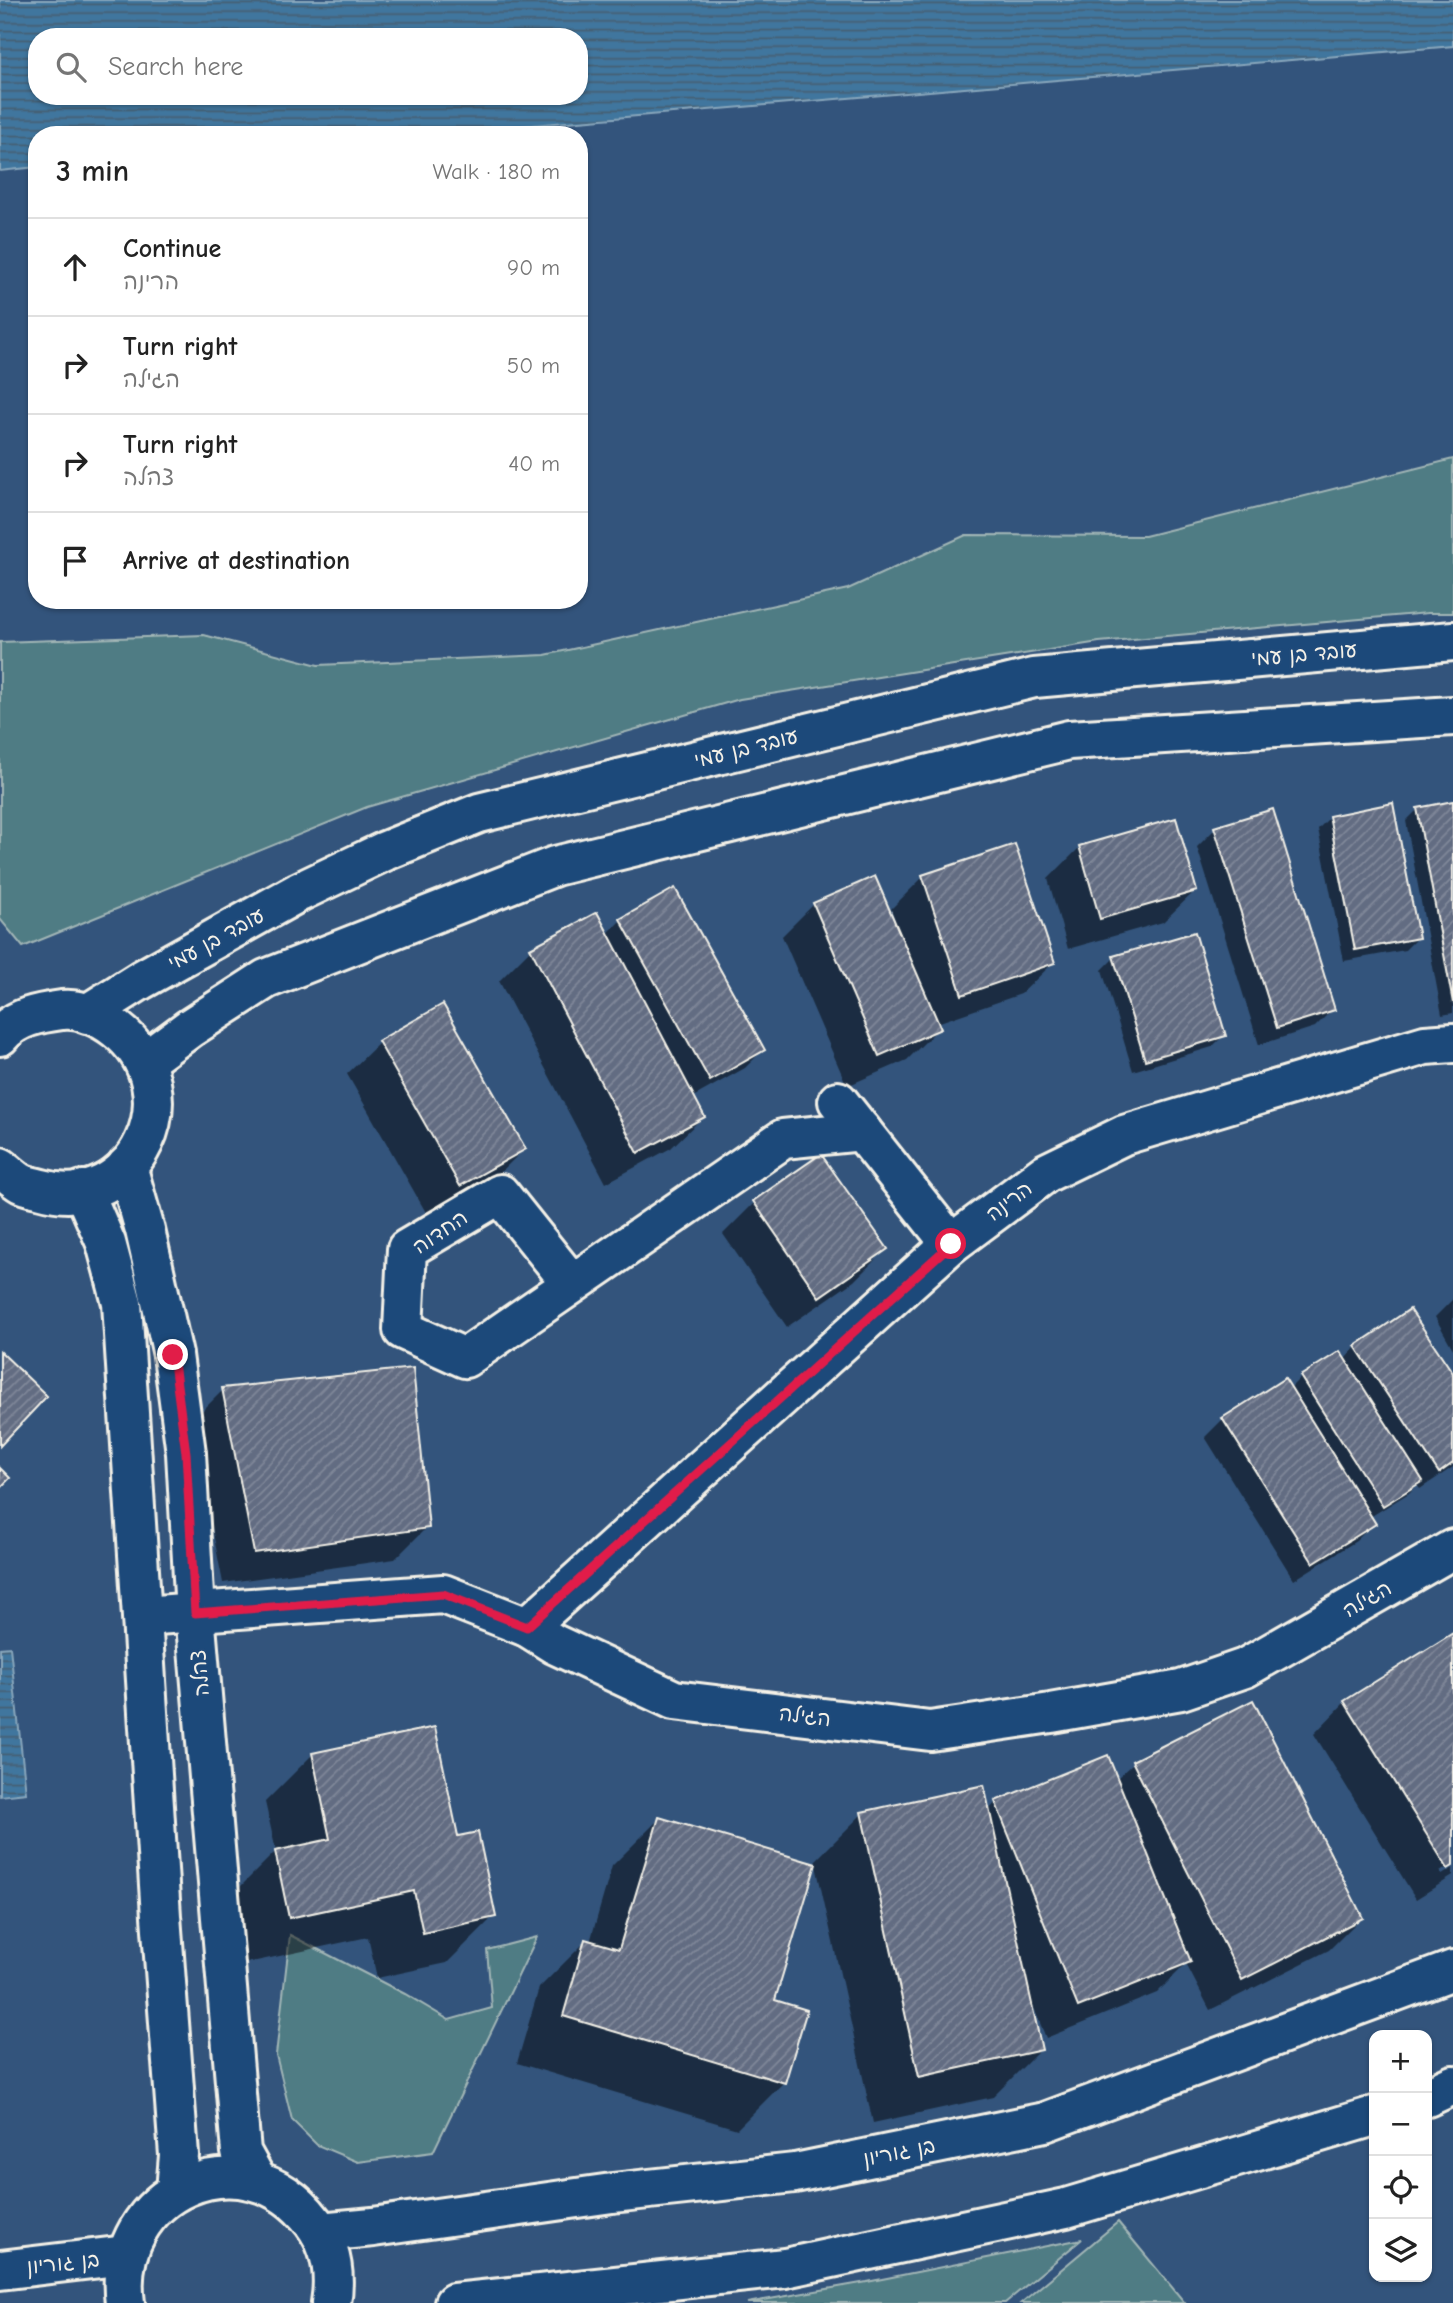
<!DOCTYPE html>
<html lang="en">
<head>
<meta charset="utf-8">
<style>
	body { margin:0; font-family:"Comic Neue","Playpen Sans Hebrew",sans-serif; background:#f2f2f2; color:#222 }
	.controls { position:absolute; right:21px; bottom:21px; display:grid; overflow:hidden; border-radius:14px; box-shadow:0 2px 5px #0004 }
	.controls button { width:63px; height:63px; display:grid; place-items:center; padding:0; border:0; border-bottom:2px solid #e0e0e0; background:#fff; color:#222; font:35px sans-serif }
	.stop { position:absolute; width:21px; height:21px; margin:-16px; border:5px solid #e11d48; border-radius:50%; background:#fff }
	.stop.end { background:#e11d48; border-color:#fff; box-shadow:0 2px 7px #0008 }
	.list { margin:0; padding:0; list-style:none }
	h2 { display:flex; justify-content:space-between; align-items:center; height:91px; margin:0; padding:0 28px; font-size:30px }
	h2 small { font-size:23px; font-weight:400; color:#767676 }
	.list li { display:grid; grid-template-columns:46px 1fr auto; gap:21px; align-items:center; box-sizing:border-box; height:98px; padding:0 28px; border-top:2px solid #e0e0e0 }
	.list b { display:block; font-size:26px; white-space:nowrap }
	.list p { margin:0; font-size:23px; white-space:nowrap; color:#767676 }
	.list em { font-size:23px; font-style:normal; color:#767676 }
	.icon { flex:none; width:38px; height:38px; fill:none; stroke:currentColor; stroke-width:2; stroke-linecap:round; stroke-linejoin:round }
	.map { position:relative; flex:none; width:1453px; height:2303px; overflow:hidden }
	.search { position:absolute; background:#fff; box-shadow:0 2px 5px #0004; left:28px; top:28px; width:560px; height:77px; display:flex; align-items:center; gap:18px; box-sizing:border-box; padding:0 24px; border-radius:28px; color:#767676; font-size:26px }
	.panel { position:absolute; background:#fff; box-shadow:0 2px 5px #0004; left:28px; top:126px; width:560px; height:483px; border-radius:28px }
	.map>svg:first-child { display:block }
	.green { fill:#4f7b84; stroke:#a2b6b6; stroke-width:2 }
	.water { fill:url(#water-rules); stroke:#89a7bc; stroke-width:2; fill-rule:evenodd }
	.shadow { fill:#0007 }
	.building { fill:url(#building-hatch); stroke:#f4f1e8; stroke-width:2 }
	.lines { fill:none; stroke-linecap:round; stroke-linejoin:round }
	.minor-casing { stroke:#f4f1e8; stroke-width:44 }
	.tertiary-casing { stroke:#f4f1e8; stroke-width:44 }
	.secondary-casing { stroke:#f4f1e8; stroke-width:44 }
	.minor { stroke:#1f4a7a; stroke-width:38 }
	.tertiary { stroke:#1f4a7a; stroke-width:38 }
	.secondary { stroke:#1f4a7a; stroke-width:38 }
	.route { stroke:#e11d48; stroke-width:9 }
	.labels { text-anchor:middle; dominant-baseline:central; stroke-width:5; stroke-linejoin:round; paint-order:stroke }
	.street-label { font-size:21px; fill:#f4f1e8; stroke:#1f4a7a }
</style>
</head>
<body>
<div class="map">
<svg width="1453" height="2303" viewBox="0 0 1453 2303">
	<defs>
		<pattern id="water-rules" width="6" height="5" patternUnits="userSpaceOnUse" patternTransform="scale(1.75)"><rect width="6" height="5" fill="#41769e"/><path d="M0 2.5h6" fill="none" stroke="#455f72"/></pattern>
		<pattern id="building-hatch" width="6" height="6" patternUnits="userSpaceOnUse" patternTransform="scale(1.75)"><rect width="6" height="6" fill="#626c82"/><path d="M-1 1l2-2M0 6l6-6M5 7l2-2" fill="none" stroke="#81899a"/></pattern>
	</defs>
	<rect width="100%" height="100%" fill="#33547c"/>
	<filter id="ink" filterUnits="userSpaceOnUse"><feTurbulence type="fractalNoise" baseFrequency=".0143" numOctaves="2"/><feDisplacementMap in="SourceGraphic" scale="14" xChannelSelector="R" yChannelSelector="G"/><feConvolveMatrix kernelMatrix="1 2 1 2 8 2 1 2 1" color-interpolation-filters="sRGB"/></filter>
	<g filter="url(#ink)">
		<!-- green -->
		<g class="green">
			<polygon points="1453,459 1453,613 1428,613 1099,642 740,699 367,807 23,947 0,919 0,642 204,635 318,665 545,655 848,589 966,535 1145,536"/>
			<polygon points="290,1935 405,1994 449,2020 492,2008 487,1950 537,1937 433,2152 358,2162 317,2145 292,2120 276,2055"/>
			<polygon points="1118,2222 1185,2303 1021,2303"/>
			<polygon points="1082,2239 1005,2303 747,2303 867,2282"/>
		</g>
		<!-- water -->
		<g class="water">
			<path d="M0 0H1453V46L416 135H37V167L0 171ZM37 37H579V96H37Z"/>
			<polygon points="10,1647 26,1793 0,1796 0,1648"/>
		</g>
		<!-- shadow -->
		<g class="shadow">
			<polygon points="1453,803 1453,1013 1442,1015 1406,821 1418,809"/>
			<polygon points="1330,817 1417,938 1405,950 1344,961 1318,829"/>
			<polygon points="1215,829 1333,1009 1315,1027 1259,1045 1197,847"/>
			<polygon points="1080,847 1195,891 1163,922 1068,949 1048,879"/>
			<polygon points="923,877 1053,963 1021,994 937,1023 939,1028 907,1060 847,1086 782,936 814,904 874,878 892,921 895,920 891,909"/>
			<polygon points="621,920 763,1050 745,1068 693,1097 703,1117 671,1148 606,1183 499,981 531,949 607,934"/>
			<polygon points="1114,958 1224,1035 1212,1047 1133,1071 1102,970"/>
			<polygon points="443,1006 524,1149 492,1181 428,1216 347,1074 379,1043"/>
			<polygon points="754,1203 886,1249 854,1281 787,1327 723,1234"/>
			<polygon points="1453,1299 1453,1349 1435,1317"/>
			<polygon points="1356,1347 1453,1377 1453,1467 1420,1489 1417,1485 1409,1493 1370,1517 1374,1523 1356,1541 1294,1580 1205,1437 1223,1419 1290,1388 1301,1377 1344,1360"/>
			<polygon points="223,1390 427,1527 395,1559 223,1583 191,1422"/>
			<polygon points="1453,1635 1453,1864 1440,1872 1442,1875 1453,1868 1453,1876 1416,1899 1314,1734 1345,1702"/>
			<polygon points="1252,1702 1361,1918 1329,1950 1210,2010 1186,1964 1157,1993 1046,2038 1032,2003 1030,2004 1040,2050 993,2097 873,2123 815,1861 862,1814 988,1811 996,1802 1116,1779 1133,1763"/>
			<polygon points="312,1755 457,1838 494,1916 447,1963 377,1978 368,1937 242,1964 228,1899 276,1851 265,1802"/>
			<polygon points="659,1819 773,2002 784,2082 737,2129 517,2063 539,1988 586,1941 590,1942 612,1866"/>
		</g>
		<!-- building -->
		<g class="building">
			<polygon points="1453,801 1453,1003 1417,808"/>
			<polygon points="1393,803 1419,938 1355,950 1329,816"/>
			<polygon points="1273,809 1335,1010 1277,1028 1214,827"/>
			<polygon points="1176,818 1197,891 1100,919 1079,846"/>
			<polygon points="1015,844 1055,963 962,995 922,875"/>
			<polygon points="875,876 941,1029 879,1056 813,903"/>
			<polygon points="675,888 765,1050 710,1081 620,919"/>
			<polygon points="597,912 705,1117 638,1153 530,948"/>
			<polygon points="1195,932 1226,1036 1145,1060 1113,956"/>
			<polygon points="443,1004 526,1149 460,1186 378,1041"/>
			<polygon points="821,1154 888,1249 819,1297 753,1201"/>
			<polygon points="1410,1309 1453,1373 1453,1463 1439,1473 1355,1346"/>
			<polygon points="0,1351 47,1396 0,1446"/>
			<polygon points="1340,1351 1423,1481 1383,1506 1300,1376"/>
			<polygon points="413,1368 429,1528 254,1553 222,1388"/>
			<polygon points="1285,1378 1376,1524 1313,1563 1222,1418"/>
			<polygon points="0,1468 10,1478 0,1488"/>
			<polygon points="1453,1633 1453,1866 1448,1869 1344,1701"/>
			<polygon points="1253,1700 1363,1918 1242,1980 1132,1761"/>
			<polygon points="435,1727 458,1836 478,1832 496,1917 423,1933 414,1891 289,1918 275,1851 330,1839 312,1753"/>
			<polygon points="1108,1755 1191,1962 1078,2007 995,1801"/>
			<polygon points="984,1785 1042,2050 919,2077 861,1812"/>
			<polygon points="659,1817 816,1864 775,2000 807,2010 785,2083 563,2016 585,1939 619,1949"/>
		</g>
		<g class="lines">
			<!-- minor casing -->
			<g class="minor-casing">
				<g id="minor">
					<polyline points="838,1101 951,1244"/>
					<polyline points="572,1284 500,1194 407,1249 403,1330 465,1358 783,1139 862,1131"/>
					<polyline points="143,1616 443,1594 527,1627 554,1644 674,1700 930,1731 1051,1713 1181,1690 1245,1668 1453,1549"/>
					<polyline points="527,1627 951,1244 1046,1173 1124,1135 1425,1045 1453,1043"/>
				</g>
			</g>
			<!-- tertiary casing -->
			<g class="tertiary-casing">
				<g id="tertiary">
					<polyline points="87,1014 141,980 299,892 385,851 479,813 1034,678 1453,641"/>
					<path d="M0 1036C15 1017 40 1013 62 1010 81 1008 102 1018 116 1029 196 1091 134 1216 42 1189 35 1187 27 1186 21 1183 14 1179 7 1172 0 1167"/>
					<polyline points="144,1062 190,1028 266,979 555,866 1069,740 1453,716"/>
					<polyline points="127,1166 145,1230 173,1355 186,1453 195,1613 241,2152 257,2181"/>
					<polyline points="83,1190 106,1243 122,1303 161,1916 179,2155 176,2191"/>
				</g>
			</g>
			<!-- secondary casing -->
			<g class="secondary-casing">
				<g id="secondary">
					<polyline points="1427,2097 1453,2085"/>
					<polyline points="320,2232 373,2227 612,2193 795,2173 1045,2122 1453,1970"/>
					<polyline points="0,2270 126,2255"/>
					<path d="M125 2303C109 2191 244 2131 313 2222 331 2246 336 2274 331 2303"/>
					<polyline points="454,2303 785,2268 1066,2208 1374,2116"/>
				</g>
			</g>
			<!-- minor -->
			<use href="#minor" class="minor"/>
			<!-- tertiary -->
			<use href="#tertiary" class="tertiary"/>
			<!-- secondary -->
			<use href="#secondary" class="secondary"/>
		</g>
	</g>
	<g class="lines" filter="url(#ink)">
		<!-- route -->
		<polyline class="route" points="173,1355 186,1453 195,1613 443,1594 527,1627 951,1244"/>
	</g>
	<g class="labels">
		<!-- street labels -->
		<g class="street-label">
			<text transform="translate(1304 654) rotate(-5)">עובד בן עמי</text>
			<text transform="translate(746 748) rotate(-14)">עובד בן עמי</text>
			<text transform="translate(216 939) rotate(-29)">עובד בן עמי</text>
			<text transform="translate(1009 1201) rotate(-37)">הרינה</text>
			<text transform="translate(440 1232) rotate(-34)">החדוה</text>
			<text transform="translate(1367 1599) rotate(-30)">הגילה</text>
			<text transform="translate(200 1673) rotate(-95)">צהלה</text>
			<text transform="translate(805 1716) rotate(7)">הגילה</text>
			<text transform="translate(899 2152) rotate(-11)">בן גוריון</text>
			<text transform="translate(63 2263) rotate(-6)">בן גוריון</text>
		</g>
	</g>
</svg>
<div class="controls">
<button>+</button>
<button>−</button>
<button><svg class="icon" aria-label="locate" viewBox="0 0 24 24"><circle cx="12" cy="12" r="6"/><path d="M12 2v4M12 18v4M2 12h4M18 12h4"/></svg></button>
<button><svg class="icon" aria-label="layers" viewBox="0 0 24 24"><path d="M12 4l9 5-9 5-9-5zM3 14l9 5 9-5"/></svg></button>
</div>
<div class="stop" style="left:951px;top:1244px"></div>
<div class="stop end" style="left:173px;top:1355px"></div>
<div class="search"><svg class="icon" aria-label="search" viewBox="0 0 24 24"><circle cx="10" cy="10" r="6"/><path d="M15 15l6 6"/></svg>Search here</div>
<section class="panel">
<h2>3 min<small>Walk · 180 m</small></h2>
<ul class="list">
<li><svg class="icon" aria-label="ahead" viewBox="0 0 24 24"><path d="M12 20V5M6 11l6-6 6 6"/></svg><div><b>Continue</b><p>הרינה</p></div><em>90 m</em></li>
<li><svg class="icon" aria-label="right" viewBox="0 0 24 24"><path d="M7 20v-9h11M14 6l5 5-5 5"/></svg><div><b>Turn right</b><p>הגילה</p></div><em>50 m</em></li>
<li><svg class="icon" aria-label="right" viewBox="0 0 24 24"><path d="M7 20v-9h11M14 6l5 5-5 5"/></svg><div><b>Turn right</b><p>צהלה</p></div><em>40 m</em></li>
<li><svg class="icon" aria-label="arrive" viewBox="0 0 24 24"><path d="M6 21V4h12l-3 4 3 4H6"/></svg><div><b>Arrive at destination</b></div></li>
</ul>
</section>
</div>
</body>
</html>
